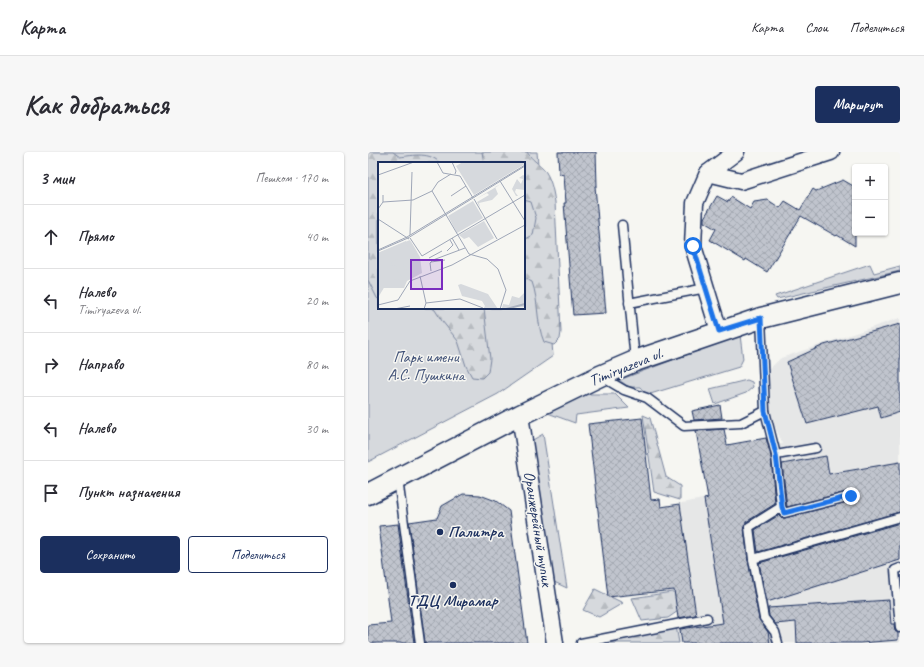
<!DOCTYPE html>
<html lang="ru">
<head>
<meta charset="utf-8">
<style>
	body { margin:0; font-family:Caveat,sans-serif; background:#f7f7f7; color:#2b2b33 }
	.controls { position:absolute; right:12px; top:12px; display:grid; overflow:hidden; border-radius:4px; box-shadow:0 1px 3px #0004 }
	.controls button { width:36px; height:36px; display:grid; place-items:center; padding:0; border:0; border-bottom:1px solid #e1e1e2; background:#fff; color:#2b2b33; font:20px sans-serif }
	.stop { position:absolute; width:12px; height:12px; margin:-9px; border:3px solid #1a73e8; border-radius:50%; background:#fff }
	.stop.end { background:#1a73e8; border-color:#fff; box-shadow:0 1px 4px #0008 }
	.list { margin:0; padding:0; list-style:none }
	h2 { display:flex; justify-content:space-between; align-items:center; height:52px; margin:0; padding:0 16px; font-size:17px }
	h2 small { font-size:13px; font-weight:400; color:#7c7c81 }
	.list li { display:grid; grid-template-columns:26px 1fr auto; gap:12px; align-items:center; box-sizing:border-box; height:64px; padding:0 16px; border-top:1px solid #e1e1e2 }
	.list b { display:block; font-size:15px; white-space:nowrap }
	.list p { margin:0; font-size:13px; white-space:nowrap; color:#7c7c81 }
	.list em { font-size:13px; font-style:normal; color:#7c7c81 }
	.actions { display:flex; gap:8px; padding:12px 16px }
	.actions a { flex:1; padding:9px 0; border:1px solid #1b2f5e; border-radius:4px; text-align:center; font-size:14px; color:#1b2f5e }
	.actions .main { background:#1b2f5e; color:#fff }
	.icon { flex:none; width:22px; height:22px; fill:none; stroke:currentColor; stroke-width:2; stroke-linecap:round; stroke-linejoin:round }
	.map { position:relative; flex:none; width:532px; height:491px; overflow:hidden; border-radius:4px }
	header { display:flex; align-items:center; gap:24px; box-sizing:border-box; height:56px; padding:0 20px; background:#fff; border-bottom:1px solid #e1e1e2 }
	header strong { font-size:19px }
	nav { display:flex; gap:22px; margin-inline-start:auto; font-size:14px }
	.intro { display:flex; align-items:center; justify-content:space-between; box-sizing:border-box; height:96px; padding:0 24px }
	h1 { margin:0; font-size:28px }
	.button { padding:10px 18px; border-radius:4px; background:#1b2f5e; color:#fff; font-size:14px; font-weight:700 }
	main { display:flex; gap:24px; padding:0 24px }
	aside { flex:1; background:#fff; border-radius:4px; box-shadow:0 1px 3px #0004 }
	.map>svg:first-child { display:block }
	.built { fill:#e6e7e7 }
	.green { fill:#d6d9dd; stroke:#78849e; fill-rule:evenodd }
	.forest { fill:url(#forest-firs); stroke:#78849e }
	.building { fill:url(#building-cross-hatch); stroke:#1b2f5e }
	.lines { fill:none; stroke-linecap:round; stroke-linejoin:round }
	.service-casing { stroke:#1b2f5e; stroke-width:11 }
	.minor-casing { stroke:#1b2f5e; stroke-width:19 }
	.tertiary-casing { stroke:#1b2f5e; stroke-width:23 }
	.service { stroke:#f6f6f2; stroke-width:8 }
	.minor { stroke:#f6f6f2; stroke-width:16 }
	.tertiary { stroke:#f6f6f2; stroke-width:20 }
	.route { stroke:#1a73e8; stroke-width:5 }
	.poi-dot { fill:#1b2f5e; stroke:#f6f6f2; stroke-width:1.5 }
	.labels { text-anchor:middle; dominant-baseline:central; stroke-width:3; stroke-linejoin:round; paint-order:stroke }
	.park-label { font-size:16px; fill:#405177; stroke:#f6f6f2 }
	.street-label { font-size:16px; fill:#1b2f5e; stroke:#f6f6f2 }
	.poi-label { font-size:16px; font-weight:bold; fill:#1b2f5e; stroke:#f6f6f2; text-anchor:start }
	.inset-river { fill:none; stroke:#abb2c0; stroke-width:2 }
	.inset-road { fill:none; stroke:#9ea6b7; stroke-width:1 }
	.view { fill:#7b2cbf; fill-opacity:0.15; stroke:#7b2cbf; stroke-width:2 }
	.inset-edge { fill:none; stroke:#1b2f5e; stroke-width:2 }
</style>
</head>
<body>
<header>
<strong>Карта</strong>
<nav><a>Карта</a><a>Слои</a><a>Поделиться</a></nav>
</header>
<div class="intro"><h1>Как добраться</h1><a class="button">Маршрут</a></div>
<main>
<aside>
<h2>3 мин<small>Пешком · 170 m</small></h2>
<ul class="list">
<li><svg class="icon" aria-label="ahead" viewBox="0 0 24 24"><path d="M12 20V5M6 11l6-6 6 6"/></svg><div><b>Прямо</b></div><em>40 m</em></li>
<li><svg class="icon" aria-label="left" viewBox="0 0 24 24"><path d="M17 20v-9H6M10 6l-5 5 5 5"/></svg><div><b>Налево</b><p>Timiryazeva ul.</p></div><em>20 m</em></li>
<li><svg class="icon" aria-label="right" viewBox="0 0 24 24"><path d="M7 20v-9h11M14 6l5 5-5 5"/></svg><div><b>Направо</b></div><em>80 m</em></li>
<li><svg class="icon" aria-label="left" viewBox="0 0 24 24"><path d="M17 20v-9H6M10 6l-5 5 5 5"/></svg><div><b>Налево</b></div><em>30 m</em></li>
<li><svg class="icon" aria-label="arrive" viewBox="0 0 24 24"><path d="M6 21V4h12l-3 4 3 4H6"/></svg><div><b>Пункт назначения</b></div></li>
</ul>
<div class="actions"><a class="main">Сохранить</a><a>Поделиться</a></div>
</aside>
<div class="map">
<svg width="532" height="491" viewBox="0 0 532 491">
	<defs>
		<pattern id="forest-firs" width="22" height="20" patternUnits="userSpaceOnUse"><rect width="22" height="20" fill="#d6d9dd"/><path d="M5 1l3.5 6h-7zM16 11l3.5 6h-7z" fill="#b7bbc0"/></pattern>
		<pattern id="building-cross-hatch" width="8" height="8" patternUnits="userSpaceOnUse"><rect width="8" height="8" fill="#c0c4cd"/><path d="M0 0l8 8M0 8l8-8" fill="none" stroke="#a4a9b2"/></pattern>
	</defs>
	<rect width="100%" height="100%" fill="#f6f6f2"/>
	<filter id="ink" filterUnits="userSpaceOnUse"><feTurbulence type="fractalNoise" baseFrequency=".025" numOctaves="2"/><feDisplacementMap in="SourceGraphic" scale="8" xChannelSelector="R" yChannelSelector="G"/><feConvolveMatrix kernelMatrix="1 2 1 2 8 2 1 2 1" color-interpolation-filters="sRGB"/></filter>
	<g filter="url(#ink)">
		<!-- built -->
		<polygon class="built" points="532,166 532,491 236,491 312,477 310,467 295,355 409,332 402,292 415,292 402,264 400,218 413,206"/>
		<!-- green -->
		<g class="green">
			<path d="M0 0H169L185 204 130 242 0 310ZM11 11H156V156H11Z"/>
			<polygon points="502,112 506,121 532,114 532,119 409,147 407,144"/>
			<polygon points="372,183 375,207 371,215 279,243 272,235 261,235 251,228"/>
			<polygon points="379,228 384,230 385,235 378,241 347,252 342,237"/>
			<polygon points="214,242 247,242 261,256 208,263 207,271 177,260"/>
			<polygon points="175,282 199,436 184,429 163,289"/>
		</g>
		<!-- forest -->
		<g class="forest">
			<path d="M0 0H25L32 5C46 3 62 0 72 11H11V148L9 146 0 128Z"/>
			<path d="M114 0H159C165 9 169 10 175 16 183 26 185 38 187 50L193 180 192 187 186 193 176 190C168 171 171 149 164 130L156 126V88L165 83 168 66 163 50 156 48V11H116Z"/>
			<polygon points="64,156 116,156 122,207 120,220 114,226 104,225 98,214 90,189 74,169 67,158"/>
			<polygon points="275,263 282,266 298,325 312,334 312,348 286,340"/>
			<polygon points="227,437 255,451 231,465 215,458"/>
			<polygon points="311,439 313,457 300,466 274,469 264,446"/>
			<polygon points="308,474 311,491 241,491"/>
		</g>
		<!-- building -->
		<g class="building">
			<polygon points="190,0 228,0 229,34 227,34 238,161 205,163 196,51 198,51 196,23 191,22"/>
			<polygon points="475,28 487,35 487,94 469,83 468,84 433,64 399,120 378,107 377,109 342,88 348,77 336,70 336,66 349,44 360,50 363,45 382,57 386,50 400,48 412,56 417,49 432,58 445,37 448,39"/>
			<polygon points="532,172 532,260 513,266 510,254 439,272 419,210 456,193"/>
			<polygon points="352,253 354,266 326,268 324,259"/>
			<polygon points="274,266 283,348 292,347 293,355 312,352 328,463 310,466 306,438 240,445 220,272"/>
			<polygon points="356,277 359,293 398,286 403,304 407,352 378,370 376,376 380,408 391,467 400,480 402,491 314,491 312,477 355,471 336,347 340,346 328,279"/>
			<polygon points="458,304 461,322 532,310 532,360 390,400 387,378 411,363 413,366 417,366 487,348 488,342 485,339 482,339 419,355 414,312"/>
			<polygon points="95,342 112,343 128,349 141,359 159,491 57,491 41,370 69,366 74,354"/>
			<polygon points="532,371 532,408 399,450 391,411"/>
			<polygon points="30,372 46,491 0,491 0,473 23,471 11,374"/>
			<polygon points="521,448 523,472 526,472 527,479 530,481 530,488 492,491 429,491 428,470 407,472 401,464 400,456"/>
		</g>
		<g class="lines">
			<!-- service casing -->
			<g class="service-casing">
				<g id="service">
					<polyline points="254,73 267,208"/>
					<polyline points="261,151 338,136"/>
					<polyline points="393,166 397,259 408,303 448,296"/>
					<polyline points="234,225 256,238 279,246 316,274 373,271 397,259"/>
					<polyline points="408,303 413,355 416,361 483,344"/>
					<polyline points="30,327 52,491"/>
					<polyline points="385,407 532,365"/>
					<polyline points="532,416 527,418 532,476"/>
					<polyline points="213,491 339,466"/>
					<polyline points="410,491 407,480 396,466 385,407 381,375 413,355"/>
				</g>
			</g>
			<!-- minor casing -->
			<g class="minor-casing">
				<g id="minor">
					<polyline points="340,21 373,29 463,0"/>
					<polyline points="351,179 325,94 327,51 340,21 368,0"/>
					<polyline points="152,263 187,491"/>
				</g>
			</g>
			<!-- tertiary casing -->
			<g class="tertiary-casing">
				<polyline id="tertiary" points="0,342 152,263 232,224 267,209 393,166 532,131"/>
			</g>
			<!-- service -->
			<use href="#service" class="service"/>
			<!-- minor -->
			<use href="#minor" class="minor"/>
			<!-- tertiary -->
			<use href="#tertiary" class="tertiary"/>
		</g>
	</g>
	<g class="lines" filter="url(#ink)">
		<!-- route -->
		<polyline class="route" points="325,94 351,179 393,166 397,259 408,303 414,355 416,361 483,344"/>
	</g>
	<!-- markers -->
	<g class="poi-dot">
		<circle cx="72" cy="380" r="4"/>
		<circle cx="85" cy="433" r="4"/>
	</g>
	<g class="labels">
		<!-- park labels -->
		<g class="park-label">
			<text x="58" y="205">Парк имени<tspan x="58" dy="18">А.С. Пушкина</tspan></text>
		</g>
		<!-- street labels -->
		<g class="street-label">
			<text transform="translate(258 215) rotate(-22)">Timiryazeva ul.</text>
			<text transform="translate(170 377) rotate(81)">Оранжерейный тупик</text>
		</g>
		<!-- poi labels -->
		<g class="poi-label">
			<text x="80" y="380">Палитра</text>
			<text x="85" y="449" text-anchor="middle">ТДЦ Мирамар</text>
		</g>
	</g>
	<!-- overview -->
	<g transform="translate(10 10)">
		<rect width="147" height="147" fill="#f6f6f2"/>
		<path d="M32 78 42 95 44 111 29 119 26 126H0V91Z" fill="#d6d9dd"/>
		<path d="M85 0H147V2L96 33 78 4ZM145 13 147 14V28L138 27 137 30 140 34H138L134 27 139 17 143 22 145 17 141 16ZM123 22 117 25 120 32 114 38 101 41 102 45 99 40 111 33 109 31 98 37ZM95 39 105 56 79 71 70 54ZM106 59 116 76 100 85 91 75 86 77 81 73ZM28 79 29 84 33 85V80L39 90 32 94 37 100 40 111 32 105 27 108 25 102H20V97L15 99 12 103 19 104 18 107 24 115 21 118 17 117 13 122H6L7 124 1 134 0 114 3 113 0 107V91Z" fill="#d6d9dd"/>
		<path d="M83 122 110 132 120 147H105L107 144 104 139 84 134 80 123ZM147 130V145L124 146 125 142 131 143 134 134 141 136Z" fill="#d6d9dd"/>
		<path class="inset-river" d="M128 147 147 142"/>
		<path class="inset-road" d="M59 0 65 11 82 14 95 36M74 0 78 9 77 12M0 13 36 0M122 19 147 59M54 29 91 92M73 34 88 24M96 37 119 77M5 40 35 38 54 29 60 20 73 12M0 47 5 40V33M0 57 31 77M32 73 34 10M32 76 44 94 147 33M74 76 81 88M0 88 29 75 147 3M0 89 30 76 147 4M69 89 75 83 72 78M91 92 109 97 120 107 128 128 122 147M51 96 64 89M53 100 67 98M53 109 52 101 55 98 87 86M42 114 48 141 46 147M48 141 82 137 105 146M0 143 20 138 32 119 74 103 147 63M16 147 32 144"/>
		<path class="view" d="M33 98H64V127H33Z"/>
		<rect width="147" height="147" class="inset-edge"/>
	</g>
</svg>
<div class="controls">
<button>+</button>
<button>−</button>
</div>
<div class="stop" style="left:325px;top:94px"></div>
<div class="stop end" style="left:483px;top:344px"></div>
</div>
</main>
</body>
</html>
